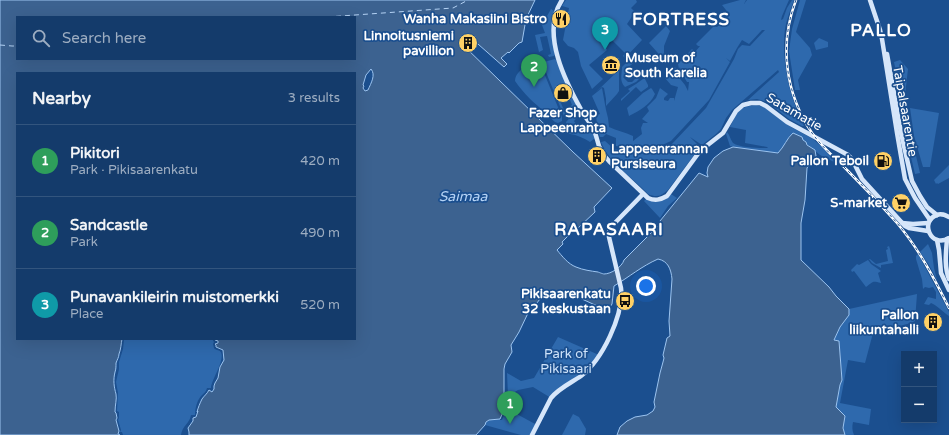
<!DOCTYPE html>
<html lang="en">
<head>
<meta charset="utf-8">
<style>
	body { margin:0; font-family:"Varela Round",sans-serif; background:#1d4271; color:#f1f3f6 }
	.controls { position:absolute; right:12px; bottom:12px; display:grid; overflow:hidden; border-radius:0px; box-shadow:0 4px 16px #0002 }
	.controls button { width:36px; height:36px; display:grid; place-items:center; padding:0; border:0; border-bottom:1px solid #33557e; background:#143b6b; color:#f1f3f6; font:20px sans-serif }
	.you { position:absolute; left:646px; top:286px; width:14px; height:14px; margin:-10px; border:3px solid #fff; border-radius:50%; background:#1a73e8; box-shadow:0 0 0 6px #1a73e833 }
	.badge { display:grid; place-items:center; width:26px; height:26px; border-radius:50%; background:#ffd166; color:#fff; font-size:13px; font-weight:700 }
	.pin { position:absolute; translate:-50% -33px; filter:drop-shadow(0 1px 2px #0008) }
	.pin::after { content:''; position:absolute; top:21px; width:14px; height:12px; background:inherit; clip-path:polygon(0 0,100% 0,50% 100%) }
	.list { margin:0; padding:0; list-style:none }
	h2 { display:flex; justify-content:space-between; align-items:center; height:52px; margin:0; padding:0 16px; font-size:17px }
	h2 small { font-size:13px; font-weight:400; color:#9dadc1 }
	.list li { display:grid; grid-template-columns:26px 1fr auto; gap:12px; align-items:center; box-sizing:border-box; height:72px; padding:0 16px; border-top:1px solid #33557e }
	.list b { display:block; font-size:15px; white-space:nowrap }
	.list p { margin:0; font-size:13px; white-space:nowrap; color:#9dadc1 }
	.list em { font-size:13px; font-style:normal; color:#9dadc1 }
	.icon { flex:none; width:22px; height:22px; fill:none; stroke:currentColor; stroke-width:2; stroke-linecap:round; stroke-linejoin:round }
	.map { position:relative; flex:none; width:949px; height:435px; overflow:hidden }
	.search { position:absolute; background:#143b6b; box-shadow:0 4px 16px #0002; left:16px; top:16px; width:340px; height:44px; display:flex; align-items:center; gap:10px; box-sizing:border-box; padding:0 14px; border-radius:0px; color:#9dadc1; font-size:15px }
	.panel { position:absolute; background:#143b6b; box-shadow:0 4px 16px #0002; left:16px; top:72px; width:340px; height:268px; border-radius:0px }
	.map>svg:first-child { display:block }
	.green { fill:#2e69ad }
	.water { fill:#3c6290; stroke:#9cc4f0; fill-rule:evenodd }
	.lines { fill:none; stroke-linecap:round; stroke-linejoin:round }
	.ferry { stroke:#b5d3f5; stroke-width:1; stroke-dasharray:5 4; stroke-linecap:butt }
	.secondary { stroke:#d6e6fa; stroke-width:4.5 }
	.rail-casing { stroke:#fff; stroke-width:2.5 }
	.rail { stroke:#1b4f8f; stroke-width:1; stroke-dasharray:3; stroke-linecap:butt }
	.labels { text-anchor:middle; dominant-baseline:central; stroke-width:3.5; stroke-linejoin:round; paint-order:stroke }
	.poi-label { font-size:13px; font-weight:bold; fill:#fff; stroke:#1b4f8f; text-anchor:end }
	.street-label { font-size:13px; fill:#fff; stroke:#1b4f8f }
	.park-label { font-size:13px; fill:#cfe3fa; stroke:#1b4f8f }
	.water-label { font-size:14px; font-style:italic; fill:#b5d3f5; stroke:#1b4f8f }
	.district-label { font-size:17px; font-weight:bold; letter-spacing:1px; fill:#fff; stroke:#1b4f8f }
</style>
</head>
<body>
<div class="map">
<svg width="949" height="435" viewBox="0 0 949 435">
	<rect width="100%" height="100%" fill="#1b4f8f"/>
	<!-- green -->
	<g class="green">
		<polygon points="566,0 636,0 637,2 631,8 635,12 627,24 642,40 625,58 623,56 625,53 612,40 605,47 607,50 589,65 603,79 592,89 581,66 578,52 574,48 568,46 563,40 569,8 562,6"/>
		<path d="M740 0H746L744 4 747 0H789L782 16 781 20 783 19 787 8 792 0H794C791 8 788 16 786 24 784 32 784 43 784 52 786 80 792 101 804 126H802L789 119 767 102 757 99 748 100 779 72 778 70 732 110 726 118 721 129 716 134 702 145 690 137 700 147 668 190C661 196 657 198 648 194 633 178 609 163 601 142L605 141 614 149 634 151 658 150 671 145 706 108 734 59 738 49 742 45 750 46 765 30H762L749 44 742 40 737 48 730 61 726 58 730 62 709 100 671 141 658 147 651 148 629 149 616 146V138L606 134 603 137H600L597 125 596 115 600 114 592 96 602 88 606 110 608 118 609 127C617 131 625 132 633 136V141L642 134 641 128 643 123H648L642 119 649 111 647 107 656 98 660 88 668 94 664 98V100L668 101 670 98H674V101L678 87 671 85 665 78 674 67 676 68 677 75 685 85 688 91 689 82H687L681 72 680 67 679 69 678 64 692 49 695 52 700 46H698L696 44 714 26 717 27 730 15 722 5Z"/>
		<polygon points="800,0 806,0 796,32 810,48 812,55 798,80 800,90 795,90 789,51 792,29"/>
		<polygon points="551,9 554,11 556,54 554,56 549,57 548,55 551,54 547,36 540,37 543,50 539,52 535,35 545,33 542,25"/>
		<polygon points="666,26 670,31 664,46 664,53 662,56 667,61 665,61 649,43"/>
		<polygon points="819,38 828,42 828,47 816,50 814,43"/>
		<path d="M635 54H638L639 59 627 68 630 70 623 77 628 82H632L635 79H636L638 78 639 79 636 82 625 87C619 81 622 74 622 67Z"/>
		<polygon points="555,59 557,61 576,104 576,107 570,113 569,107 572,105 565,87 557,89 558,96 566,115 564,116 543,65 544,62"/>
		<polygon points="900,60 908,69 904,104 920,173 915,174 903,123 899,104 899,86 894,62"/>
		<path d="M540 63 562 117V121L558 123 555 122 546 114 547 113H546C534 103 524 94 515 81 516 69 529 65 540 63Z"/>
		<polygon points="619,70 619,91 617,94 606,106 606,99 604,88 602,87 596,92"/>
		<polygon points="643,79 645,79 648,85 648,87 641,92 636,87 621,101 621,99 630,91 628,89 636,84"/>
		<path d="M651 88 652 89 655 94C650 105 639 111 629 116L627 108 643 93Z"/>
		<path d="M756 105 764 107 791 127 813 139 822 147 838 164 820 155 807 144 790 136 782 149 778 153 733 147 730 146 726 134 727 132C730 135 730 139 733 143 740 148 759 148 768 148L767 147 745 143 746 130 730 127C738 112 737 107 756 105Z"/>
		<polygon points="910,108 939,113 930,167 923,167 914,136"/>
		<path d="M577 110H579L581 113 574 121 583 134 591 129 595 138 590 142C584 138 577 135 570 134L568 133 566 122Z"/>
		<polygon points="949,165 949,178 938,184 937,183 936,184 934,180"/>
		<path d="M671 194 677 198 668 206 660 218 644 201 646 199C657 203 662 202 671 194Z"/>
		<polygon points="928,244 932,253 934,268 937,280 929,265 920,252"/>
		<polygon points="889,246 890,249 893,263 881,265 881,268 872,263 869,259 870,259 876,264 888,261 886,250 888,249 887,247"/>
		<path d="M918 254 949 312V316C943 312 938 306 931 303L929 305 924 304 928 297 936 299V292L933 287 929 288 925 287 923 289 922 279 916 259V256Z"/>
		<path d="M868 260 871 264 881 271 878 273 881 283C872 281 874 281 866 287L854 271 852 272 851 270 857 264 859 265Z"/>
		<path d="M917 294 915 321 911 323 873 333 865 363 848 360 840 403 871 409 869 425 853 422C852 426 852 431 854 435H845L843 428 845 416 836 407 840 385 842 380 840 350 834 340 840 327 849 315V309Z"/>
		<polygon points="558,337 599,355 586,371 551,398 533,387 518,390 508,396 507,373 521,381 534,378"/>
		<path d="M124 339H212L214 342 213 344 214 348C214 349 220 351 220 351 227 358 211 380 211 388H207C206 392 204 393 201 396 197 401 195 408 195 415H191C190 423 182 426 181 435H123L122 432H120L121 430 118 420 119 418V412L117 411 118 393 116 382 119 369V362L123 349Z"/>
		<path d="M510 409 513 412 537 425 532 435H521L485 425C487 418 494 419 500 419V420H502L505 413Z"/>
		<polygon points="573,414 579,417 586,429 585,435 562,435"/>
	</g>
	<!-- water -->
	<path class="water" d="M0 0H535L526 19 522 42 519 43 509 53 508 52 501 58 507 64 504 67 470 37C465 37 463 40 463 45L573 152 612 188 594 207 595 212 577 229 576 228 562 242 563 244 557 250C562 256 568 264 576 267 583 270 591 271 598 272 598 272 603 274 604 274 611 274 622 267 624 260L661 223 660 221 699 173 708 177 707 173 708 167 714 158 723 151 733 147 778 153C784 147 787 138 793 133L802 137 803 140 806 142 807 145 815 150 816 156 807 168 805 200 801 223V260L829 287 836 296 849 309V315L840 327 834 340 839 341 842 380 840 385 836 407 845 416 843 428 845 435H617L620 427 627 421 635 417 647 415 653 411 655 407 654 402 660 373 663 362 664 358 663 355 667 338 670 336 669 321 672 279C671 269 668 261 658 259 642 266 629 277 614 286L612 304 608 310H606L571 294H568L558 295 547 293 540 299 533 308 529 311 519 332 511 345 512 352 505 364 504 369V401L506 409 504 410 500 419 489 420 486 422 485 425 476 435H189V432L188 428 193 421V418L196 417 198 411 197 412C198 408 200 403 202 399 204 396 207 394 209 390L212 392 214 389V386L215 383 218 378 220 367 224 360 223 350 216 347V345L215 344 218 343V341L215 340V339H355V73H17V339H122C121 344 121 349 119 354 119 357 117 360 116 363 116 367 116 369 115 372 113 380 114 387 116 394 117 399 115 405 115 412L116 413 117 418 116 420 119 431 118 434 120 435H0ZM17 17H355V59H17ZM371 69C376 75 371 83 368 90L365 91 363 88 364 86 363 85 366 75Z"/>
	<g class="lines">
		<!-- ferry -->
		<g class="ferry">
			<polyline points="327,17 453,8 468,0"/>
			<polyline points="0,45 12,46 17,46"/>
		</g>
		<!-- secondary -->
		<g class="secondary">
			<path d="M562 0C540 33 566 83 583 113 586 118 590 123 593 128 596 134 597 140 599 146 601 151 605 157 609 161L648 198C655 201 660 200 667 196L700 151 723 133 736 111 743 105 751 103H760L766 106 787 122 848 155 852 159 862 179 905 226 909 228 928 231"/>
			<polyline points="870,0 880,30 882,39 897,133 905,179 915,198 930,220"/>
			<polyline points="887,54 901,133 912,181 920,196 927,207 937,215"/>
			<path d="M949 217C945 215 941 213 937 215 919 221 931 249 949 238"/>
			<polyline points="902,223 913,224 928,223"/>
			<path d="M947 239C946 252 944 266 949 279"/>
			<polyline points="937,240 939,250 941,273 949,290"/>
			<path d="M532 435 551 398C559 388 571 383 581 376 602 360 624 315 621 288L609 237V232L610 228 643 194"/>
		</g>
		<!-- rail casing -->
		<g class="rail-casing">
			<path id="rail" d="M796 0C779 44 785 93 812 133 822 147 835 158 847 170 864 187 881 205 897 223 919 249 934 278 949 308"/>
		</g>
		<!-- rail -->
		<use href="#rail" class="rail"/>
	</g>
	<!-- icons -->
	<defs>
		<g id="restaurant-disc" transform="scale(1)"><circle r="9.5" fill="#ffd166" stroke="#1b4f8f"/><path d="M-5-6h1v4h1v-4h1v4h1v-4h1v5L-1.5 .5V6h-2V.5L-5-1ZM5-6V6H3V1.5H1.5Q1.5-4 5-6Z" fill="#111"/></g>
		<g id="building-disc" transform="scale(1)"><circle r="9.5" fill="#ffd166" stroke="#1b4f8f"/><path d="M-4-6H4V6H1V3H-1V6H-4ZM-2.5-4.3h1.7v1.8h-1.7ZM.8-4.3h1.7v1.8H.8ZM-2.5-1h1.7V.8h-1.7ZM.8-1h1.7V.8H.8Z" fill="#111"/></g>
		<g id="museum-disc" transform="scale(1)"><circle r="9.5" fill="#ffd166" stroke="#1b4f8f"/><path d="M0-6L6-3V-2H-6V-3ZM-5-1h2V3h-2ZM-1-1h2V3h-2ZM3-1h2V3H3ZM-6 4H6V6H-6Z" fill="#111"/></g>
		<g id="shop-disc" transform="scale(1)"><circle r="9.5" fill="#ffd166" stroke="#1b4f8f"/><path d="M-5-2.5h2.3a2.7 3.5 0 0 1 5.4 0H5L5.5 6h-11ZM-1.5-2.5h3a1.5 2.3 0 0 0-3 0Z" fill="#111"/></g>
		<g id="fuel-disc" transform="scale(1)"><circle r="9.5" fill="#ffd166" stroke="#1b4f8f"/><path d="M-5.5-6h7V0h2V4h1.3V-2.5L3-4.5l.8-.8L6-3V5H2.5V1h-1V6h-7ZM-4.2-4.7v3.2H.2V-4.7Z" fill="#111"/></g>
		<g id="supermarket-disc" transform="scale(1)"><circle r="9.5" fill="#ffd166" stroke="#1b4f8f"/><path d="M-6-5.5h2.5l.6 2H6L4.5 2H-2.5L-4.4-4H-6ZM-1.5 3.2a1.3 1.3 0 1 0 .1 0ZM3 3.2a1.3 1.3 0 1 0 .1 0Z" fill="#111"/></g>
		<g id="bus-disc" transform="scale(1)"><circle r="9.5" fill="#ffd166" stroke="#1b4f8f"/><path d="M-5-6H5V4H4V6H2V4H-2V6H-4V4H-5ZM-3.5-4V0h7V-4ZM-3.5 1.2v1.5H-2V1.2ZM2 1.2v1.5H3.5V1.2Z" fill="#111"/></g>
	</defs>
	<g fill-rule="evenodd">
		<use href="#restaurant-disc" x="561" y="19"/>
		<use href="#building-disc" x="468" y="43"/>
		<use href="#museum-disc" x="611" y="65"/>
		<use href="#shop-disc" x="563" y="93"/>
		<use href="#building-disc" x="597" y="156"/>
		<use href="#fuel-disc" x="883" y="161"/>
		<use href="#supermarket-disc" x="901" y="203"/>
		<use href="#bus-disc" x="625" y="301"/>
		<use href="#building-disc" x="933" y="322"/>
	</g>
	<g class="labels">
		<!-- poi labels -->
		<g class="poi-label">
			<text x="547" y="19">Wanha Makasiini Bistro</text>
			<text x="454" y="36">Linnoitusniemi<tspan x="454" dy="15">pavillion</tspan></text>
			<text x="625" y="58" text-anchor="start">Museum of<tspan x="625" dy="15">South Karelia</tspan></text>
			<text x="563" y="113" text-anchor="middle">Fazer Shop<tspan x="563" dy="15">Lappeenranta</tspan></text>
			<text x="611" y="149" text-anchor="start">Lappeenrannan<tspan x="611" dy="15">Pursiseura</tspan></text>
			<text x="869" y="161">Pallon Teboil</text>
			<text x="887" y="203">S-market</text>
			<text x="611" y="294">Pikisaarenkatu<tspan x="611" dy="15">32 keskustaan</tspan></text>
			<text x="919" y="315">Pallon<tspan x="919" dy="15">liikuntahalli</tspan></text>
		</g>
		<!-- street labels -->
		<g class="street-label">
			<text transform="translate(905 111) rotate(80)">Taipalsaarentie</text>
			<text transform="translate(794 112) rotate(30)">Satamatie</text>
		</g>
		<!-- park labels -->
		<g class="park-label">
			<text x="566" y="354">Park of<tspan x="566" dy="15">Pikisaari</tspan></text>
		</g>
		<!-- water labels -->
		<g class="water-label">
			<text x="463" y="196">Saimaa</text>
		</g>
		<!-- district labels -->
		<g class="district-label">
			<text x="681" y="19">FORTRESS</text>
			<text x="881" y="30">PALLO</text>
			<text x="609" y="229">RAPASAARI</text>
		</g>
	</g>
</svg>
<div class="controls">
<button>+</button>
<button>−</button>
</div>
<div class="you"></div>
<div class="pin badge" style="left:510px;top:424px;background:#2e9e5b">1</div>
<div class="pin badge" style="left:534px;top:87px;background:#2e9e5b">2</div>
<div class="pin badge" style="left:605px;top:50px;background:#0f9aa8">3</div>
<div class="search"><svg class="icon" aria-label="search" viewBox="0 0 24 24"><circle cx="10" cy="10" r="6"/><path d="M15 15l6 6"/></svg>Search here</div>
<section class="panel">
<h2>Nearby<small>3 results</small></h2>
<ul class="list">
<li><span class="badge" style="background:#2e9e5b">1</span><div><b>Pikitori</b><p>Park · Pikisaarenkatu</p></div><em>420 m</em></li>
<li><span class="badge" style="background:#2e9e5b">2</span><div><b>Sandcastle</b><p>Park</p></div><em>490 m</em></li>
<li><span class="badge" style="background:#0f9aa8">3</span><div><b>Punavankileirin muistomerkki</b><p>Place</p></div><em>520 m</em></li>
</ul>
</section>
</div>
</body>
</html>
